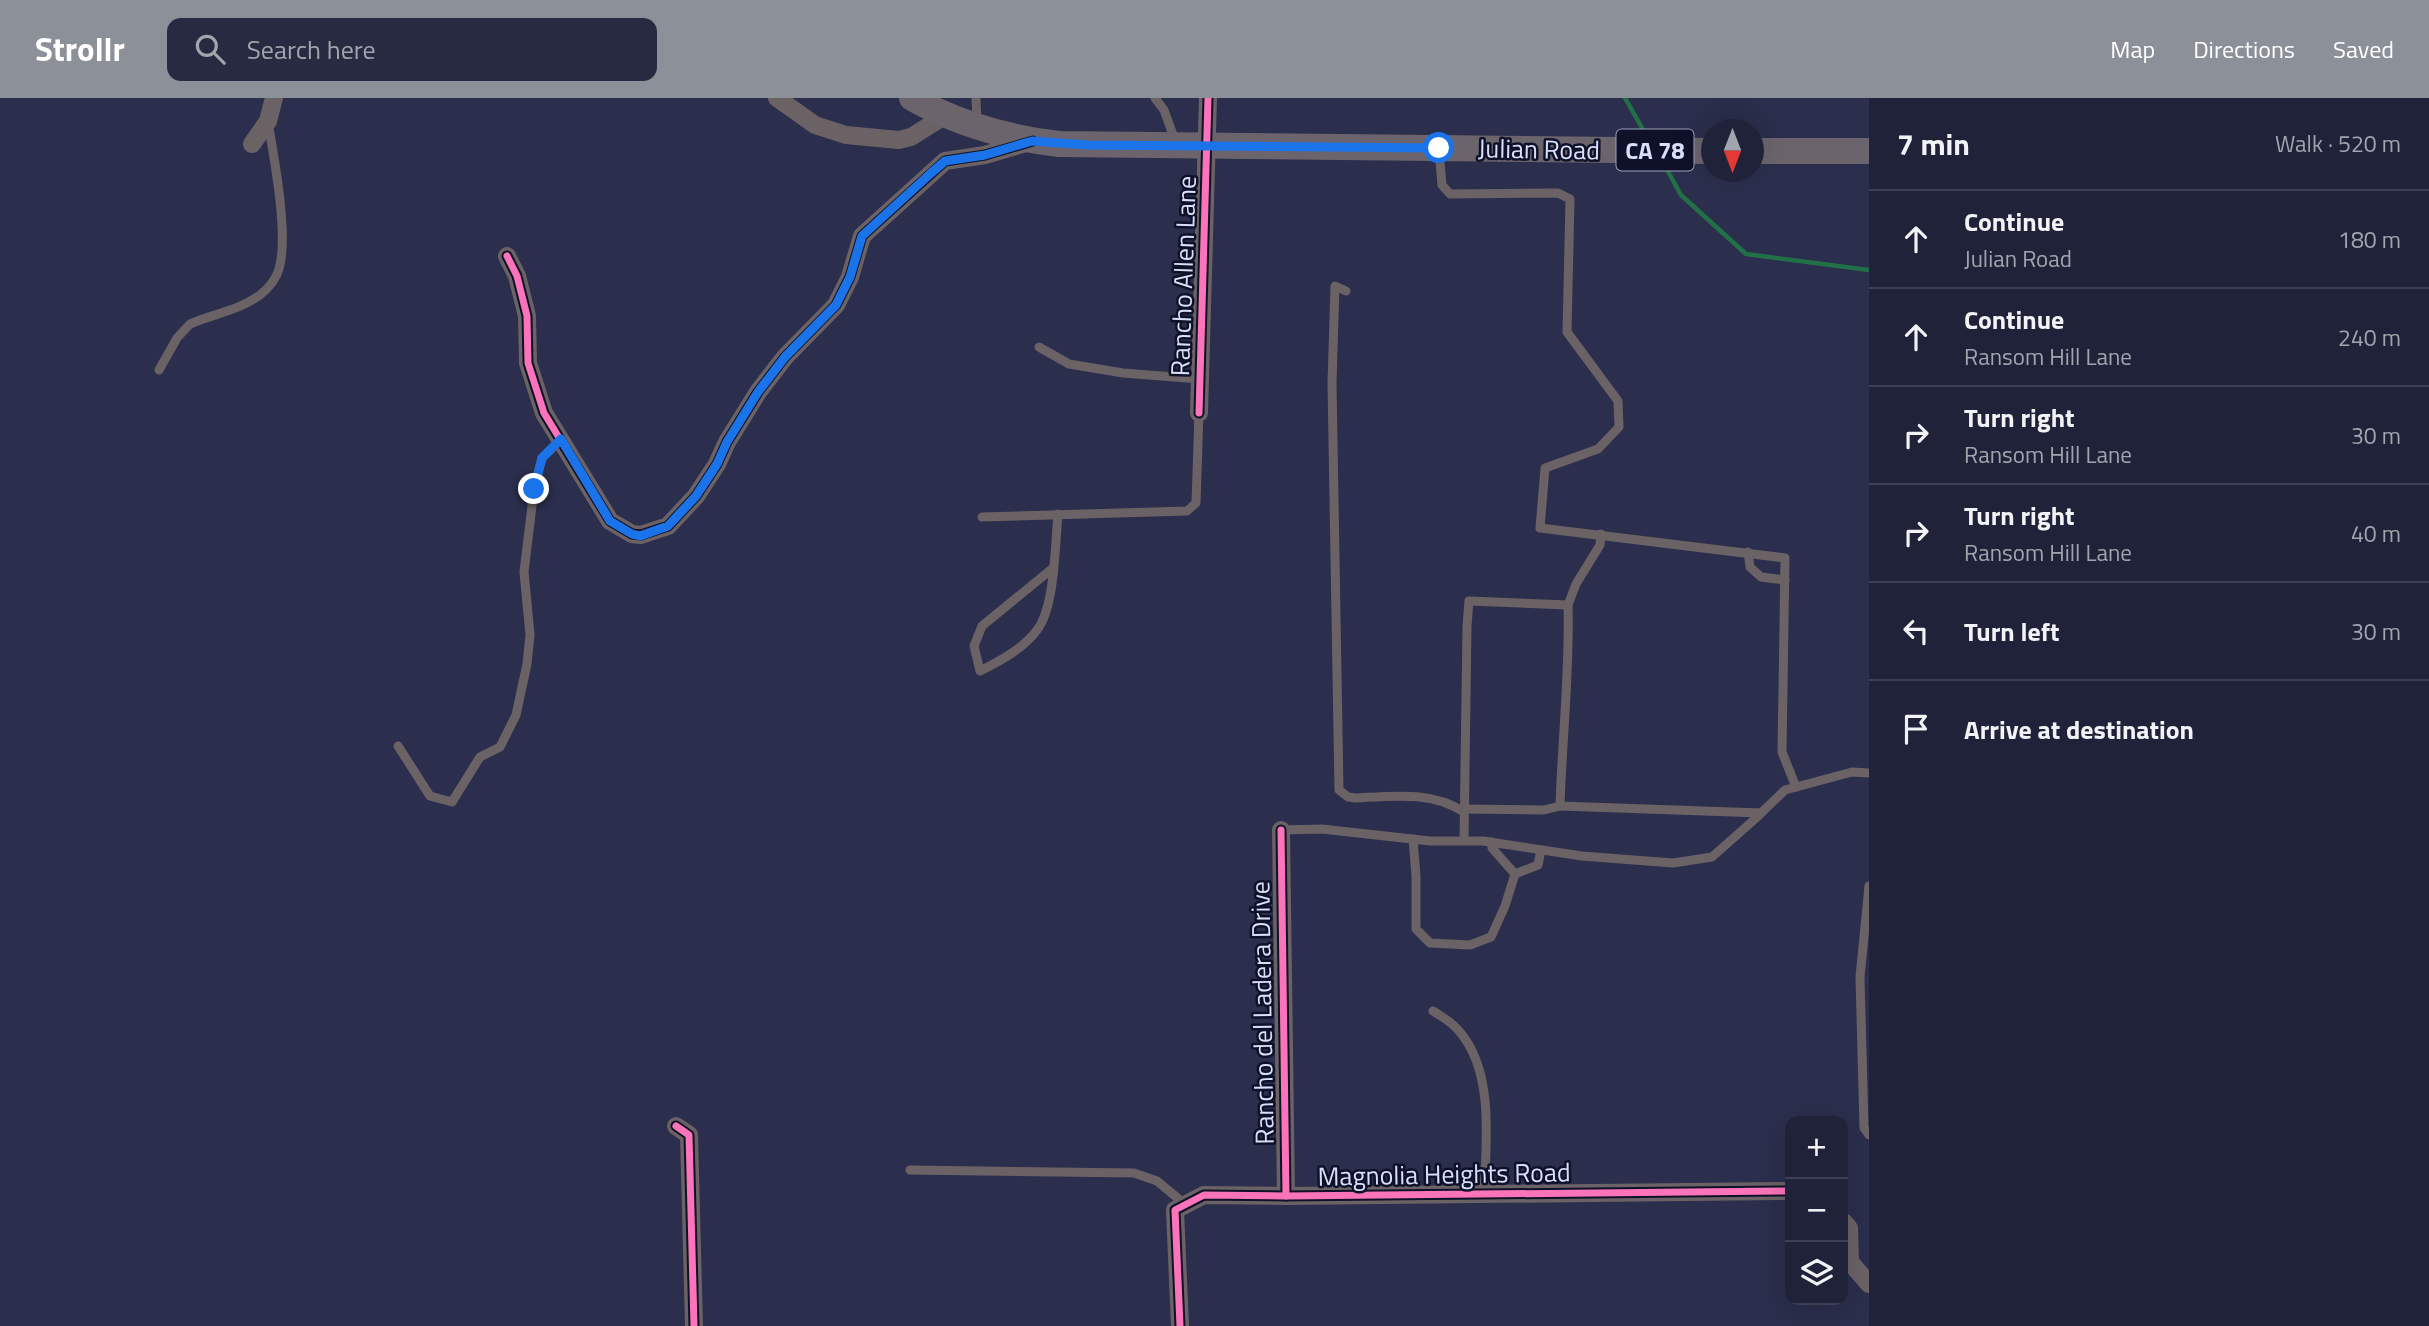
<!DOCTYPE html>
<html lang="en">
<head>
<meta charset="utf-8">
<style>
	body { margin:0; font-family:"Titillium Web",sans-serif; background:#282a41; color:#f1f3f6 }
	.controls { position:absolute; right:21px; bottom:21px; display:grid; overflow:hidden; border-radius:14px; box-shadow:0 7px 28px #0002 }
	.controls button { width:63px; height:63px; display:grid; place-items:center; padding:0; border:0; border-bottom:2px solid #3d3f53; background:#202239; color:#f1f3f6; font:35px sans-serif }
	.compass { position:absolute; left:1701px; top:21px; width:63px; height:63px; border-radius:50%; background:#202239; box-shadow:0 7px 28px #0002; rotate:180deg }
	.stop { position:absolute; width:21px; height:21px; margin:-16px; border:5px solid #1a73e8; border-radius:50%; background:#fff }
	.stop.end { background:#1a73e8; border-color:#fff; box-shadow:0 2px 7px #0008 }
	.list { margin:0; padding:0; list-style:none }
	h2 { display:flex; justify-content:space-between; align-items:center; height:91px; margin:0; padding:0 28px; font-size:30px }
	h2 small { font-size:23px; font-weight:400; color:#a2a4ae }
	.list li { display:grid; grid-template-columns:46px 1fr auto; gap:21px; align-items:center; box-sizing:border-box; height:98px; padding:0 28px; border-top:2px solid #3d3f53 }
	.list b { display:block; font-size:26px; white-space:nowrap }
	.list p { margin:0; font-size:23px; white-space:nowrap; color:#a2a4ae }
	.list em { font-size:23px; font-style:normal; color:#a2a4ae }
	.icon { flex:none; width:38px; height:38px; fill:none; stroke:currentColor; stroke-width:2; stroke-linecap:round; stroke-linejoin:round }
	.map { position:relative; flex:none; width:1869px; height:1228px; overflow:hidden }
	header { display:flex; align-items:center; gap:42px; box-sizing:border-box; height:98px; padding:0 35px; background:#8c9099; color:#fff }
	header strong { font-size:33px }
	nav { display:flex; gap:38px; margin-inline-start:auto; font-size:24px }
	.search { width:490px; height:63px; background:#282a41; display:flex; align-items:center; gap:18px; box-sizing:border-box; padding:0 24px; border-radius:14px; color:#a2a4ae; font-size:26px }
	main { display:flex }
	aside { flex:1; background:#202239 }
	.map>svg:first-child { display:block }
	.lines { fill:none; stroke-linecap:round; stroke-linejoin:round }
	.stream { stroke:#217047; stroke-width:4.5 }
	.service { stroke:#6b6265; stroke-width:9 }
	.minor { stroke:#6b6265; stroke-width:18 }
	.primary { stroke:#6c646c; stroke-width:26 }
	.cycleway-casing { stroke:#0e1128; stroke-width:11 }
	.cycleway { stroke:#fb73b8; stroke-width:7 }
	.route { stroke:#1a73e8; stroke-width:9 }
	.labels { text-anchor:middle; dominant-baseline:central; stroke-width:5; stroke-linejoin:round; paint-order:stroke }
	.shield { fill:#0e1128; stroke:#9ba1bb; stroke-width:2 }
	.shield-label { font-size:24px; font-weight:bold; fill:#d8dffa }
	.street-label { font-size:26px; fill:#d8dffa; stroke:#0e1128 }
</style>
</head>
<body>
<header>
<strong>Strollr</strong>
<div class="search"><svg class="icon" aria-label="search" viewBox="0 0 24 24"><circle cx="10" cy="10" r="6"/><path d="M15 15l6 6"/></svg>Search here</div>
<nav><a>Map</a><a>Directions</a><a>Saved</a></nav>
</header>
<main>
<div class="map">
<svg width="1869" height="1228" viewBox="0 0 1869 1228">
	<rect width="100%" height="100%" fill="#2b2e4c"/>
	<g class="lines">
		<!-- stream -->
		<g class="stream">
			<polyline points="1625,0 1649,42"/>
			<polyline points="1661,61 1681,97 1746,156 1869,172"/>
		</g>
		<!-- service -->
		<g class="service">
			<polyline points="976,0 977,26"/>
			<polyline points="1155,0 1164,12 1176,45"/>
			<polyline points="1439,52 1442,87 1450,96 1558,95 1570,101 1567,234 1618,303 1619,329 1598,351 1545,370 1540,430 1785,460 1782,654 1796,689"/>
			<path d="M1346 193 1335 188 1332 285 1339 692 1348 699 1356 700C1393 698 1432 693 1464 714"/>
			<polyline points="1039,249 1069,266 1123,275 1200,281"/>
			<path d="M159 272 177 240 190 226C213 216 240 212 260 197 269 190 276 181 279 171 289 137 274 60 268 24"/>
			<polyline points="982,419 1187,413 1196,405 1199,315"/>
			<polyline points="1748,454 1750,469 1761,479 1785,482"/>
			<path d="M1053 470 982 528 974 548 980 573C1000 563 1023 551 1037 532 1055 509 1055 447 1058 416"/>
			<polyline points="398,648 430,698 452,704 480,659 500,649 516,617 527,566 530,537 524,474 534,391 542,360 561,342"/>
			<polyline points="1560,708 1761,715"/>
			<path d="M1464 711 1544 712 1560 708C1562 641 1570 574 1568 507"/>
			<polyline points="1281,732 1322,731 1430,743 1483,743 1582,758 1673,765 1712,759 1755,721 1785,692 1852,674 1869,675"/>
			<polyline points="1413,741 1416,778 1416,831 1430,845 1470,847 1491,839 1505,808 1515,776 1538,767 1541,752"/>
			<polyline points="1464,743 1467,528 1469,503 1568,507 1576,486 1600,447 1601,436"/>
			<polyline points="1492,744 1492,750 1515,776"/>
			<polyline points="1869,788 1860,879 1864,1030 1869,1037"/>
			<path d="M1433 913C1442 919 1452 924 1459 933 1495 974 1486 1046 1484 1096"/>
			<polyline points="910,1072 1134,1075 1157,1083 1186,1107"/>
		</g>
		<!-- minor -->
		<g class="minor">
			<polyline points="777,0 815,27 846,37 899,42 911,39 946,17"/>
			<polyline points="252,46 268,23 274,0"/>
			<polyline points="507,158 517,178 527,218 528,265 544,315 610,423 632,436 641,437 668,428 696,398 717,366 727,344 758,294 785,259 836,207 850,179 862,138 945,63 985,57 1033,43"/>
			<polyline points="1199,315 1208,0"/>
			<polyline points="1281,732 1286,1098"/>
			<polyline points="676,1028 689,1037 694,1228"/>
			<polyline points="1843,1123 1849,1130 1850,1164 1869,1186"/>
			<polyline points="1180,1228 1175,1112 1204,1097 1286,1098 1790,1093"/>
		</g>
		<!-- primary -->
		<g class="primary">
			<path d="M912 0C958 26 1007 40 1059 46L1712 53"/>
			<polyline points="1754,53 1869,53"/>
		</g>
		<!-- cycleway casing -->
		<g class="cycleway-casing">
			<g id="cycleway">
				<polyline points="507,158 517,178 527,218 528,265 544,315 610,423 632,436 641,437 668,428 696,398 717,366 727,344 758,294 785,259 836,207 850,179 862,138 945,63 985,57 1033,43"/>
				<polyline points="1199,315 1208,0"/>
				<polyline points="1281,732 1286,1098"/>
				<polyline points="676,1028 689,1037 694,1228"/>
				<polyline points="1180,1228 1175,1112 1204,1097 1286,1098 1790,1093"/>
			</g>
		</g>
		<!-- cycleway -->
		<use href="#cycleway" class="cycleway"/>
	</g>
	<g class="lines">
		<!-- route -->
		<polyline class="route" points="534,391 542,360 561,341 610,423 632,436 640,438 668,428 696,398 717,366 727,344 758,294 785,259 836,207 850,179 862,138 930,76 945,63 985,57 1032,43 1088,47 1439,50"/>
	</g>
	<g class="labels">
		<!-- shield labels -->
		<rect class="shield" x="1616.5" y="31.5" width="77" height="41" rx="5"/>
		<g class="shield-label">
			<text x="1655" y="52">CA 78</text>
		</g>
		<!-- street labels -->
		<g class="street-label">
			<text transform="translate(1539 51) rotate(1)">Julian Road</text>
			<text transform="translate(1183 178) rotate(-88)">Rancho Allen Lane</text>
			<text transform="translate(1262 915) rotate(-91)">Rancho del Ladera Drive</text>
			<text transform="translate(1444 1076) rotate(-1)">Magnolia Heights Road</text>
		</g>
	</g>
</svg>
<div class="controls">
<button>+</button>
<button>−</button>
<button><svg class="icon" aria-label="layers" viewBox="0 0 24 24"><path d="M12 4l9 5-9 5-9-5zM3 14l9 5 9-5"/></svg></button>
</div>
<svg class="compass" viewBox="-18 -18 36 36"><path d="M0-13l5 13h-10z" fill="#e53935"/><path d="M0 13l5-13h-10z" fill="#a2a4ae"/></svg>
<div class="stop" style="left:1439px;top:50px"></div>
<div class="stop end" style="left:534px;top:391px"></div>
</div>
<aside>
<h2>7 min<small>Walk · 520 m</small></h2>
<ul class="list">
<li><svg class="icon" aria-label="ahead" viewBox="0 0 24 24"><path d="M12 20V5M6 11l6-6 6 6"/></svg><div><b>Continue</b><p>Julian Road</p></div><em>180 m</em></li>
<li><svg class="icon" aria-label="ahead" viewBox="0 0 24 24"><path d="M12 20V5M6 11l6-6 6 6"/></svg><div><b>Continue</b><p>Ransom Hill Lane</p></div><em>240 m</em></li>
<li><svg class="icon" aria-label="right" viewBox="0 0 24 24"><path d="M7 20v-9h11M14 6l5 5-5 5"/></svg><div><b>Turn right</b><p>Ransom Hill Lane</p></div><em>30 m</em></li>
<li><svg class="icon" aria-label="right" viewBox="0 0 24 24"><path d="M7 20v-9h11M14 6l5 5-5 5"/></svg><div><b>Turn right</b><p>Ransom Hill Lane</p></div><em>40 m</em></li>
<li><svg class="icon" aria-label="left" viewBox="0 0 24 24"><path d="M17 20v-9H6M10 6l-5 5 5 5"/></svg><div><b>Turn left</b></div><em>30 m</em></li>
<li><svg class="icon" aria-label="arrive" viewBox="0 0 24 24"><path d="M6 21V4h12l-3 4 3 4H6"/></svg><div><b>Arrive at destination</b></div></li>
</ul>
</aside>
</main>
</body>
</html>
